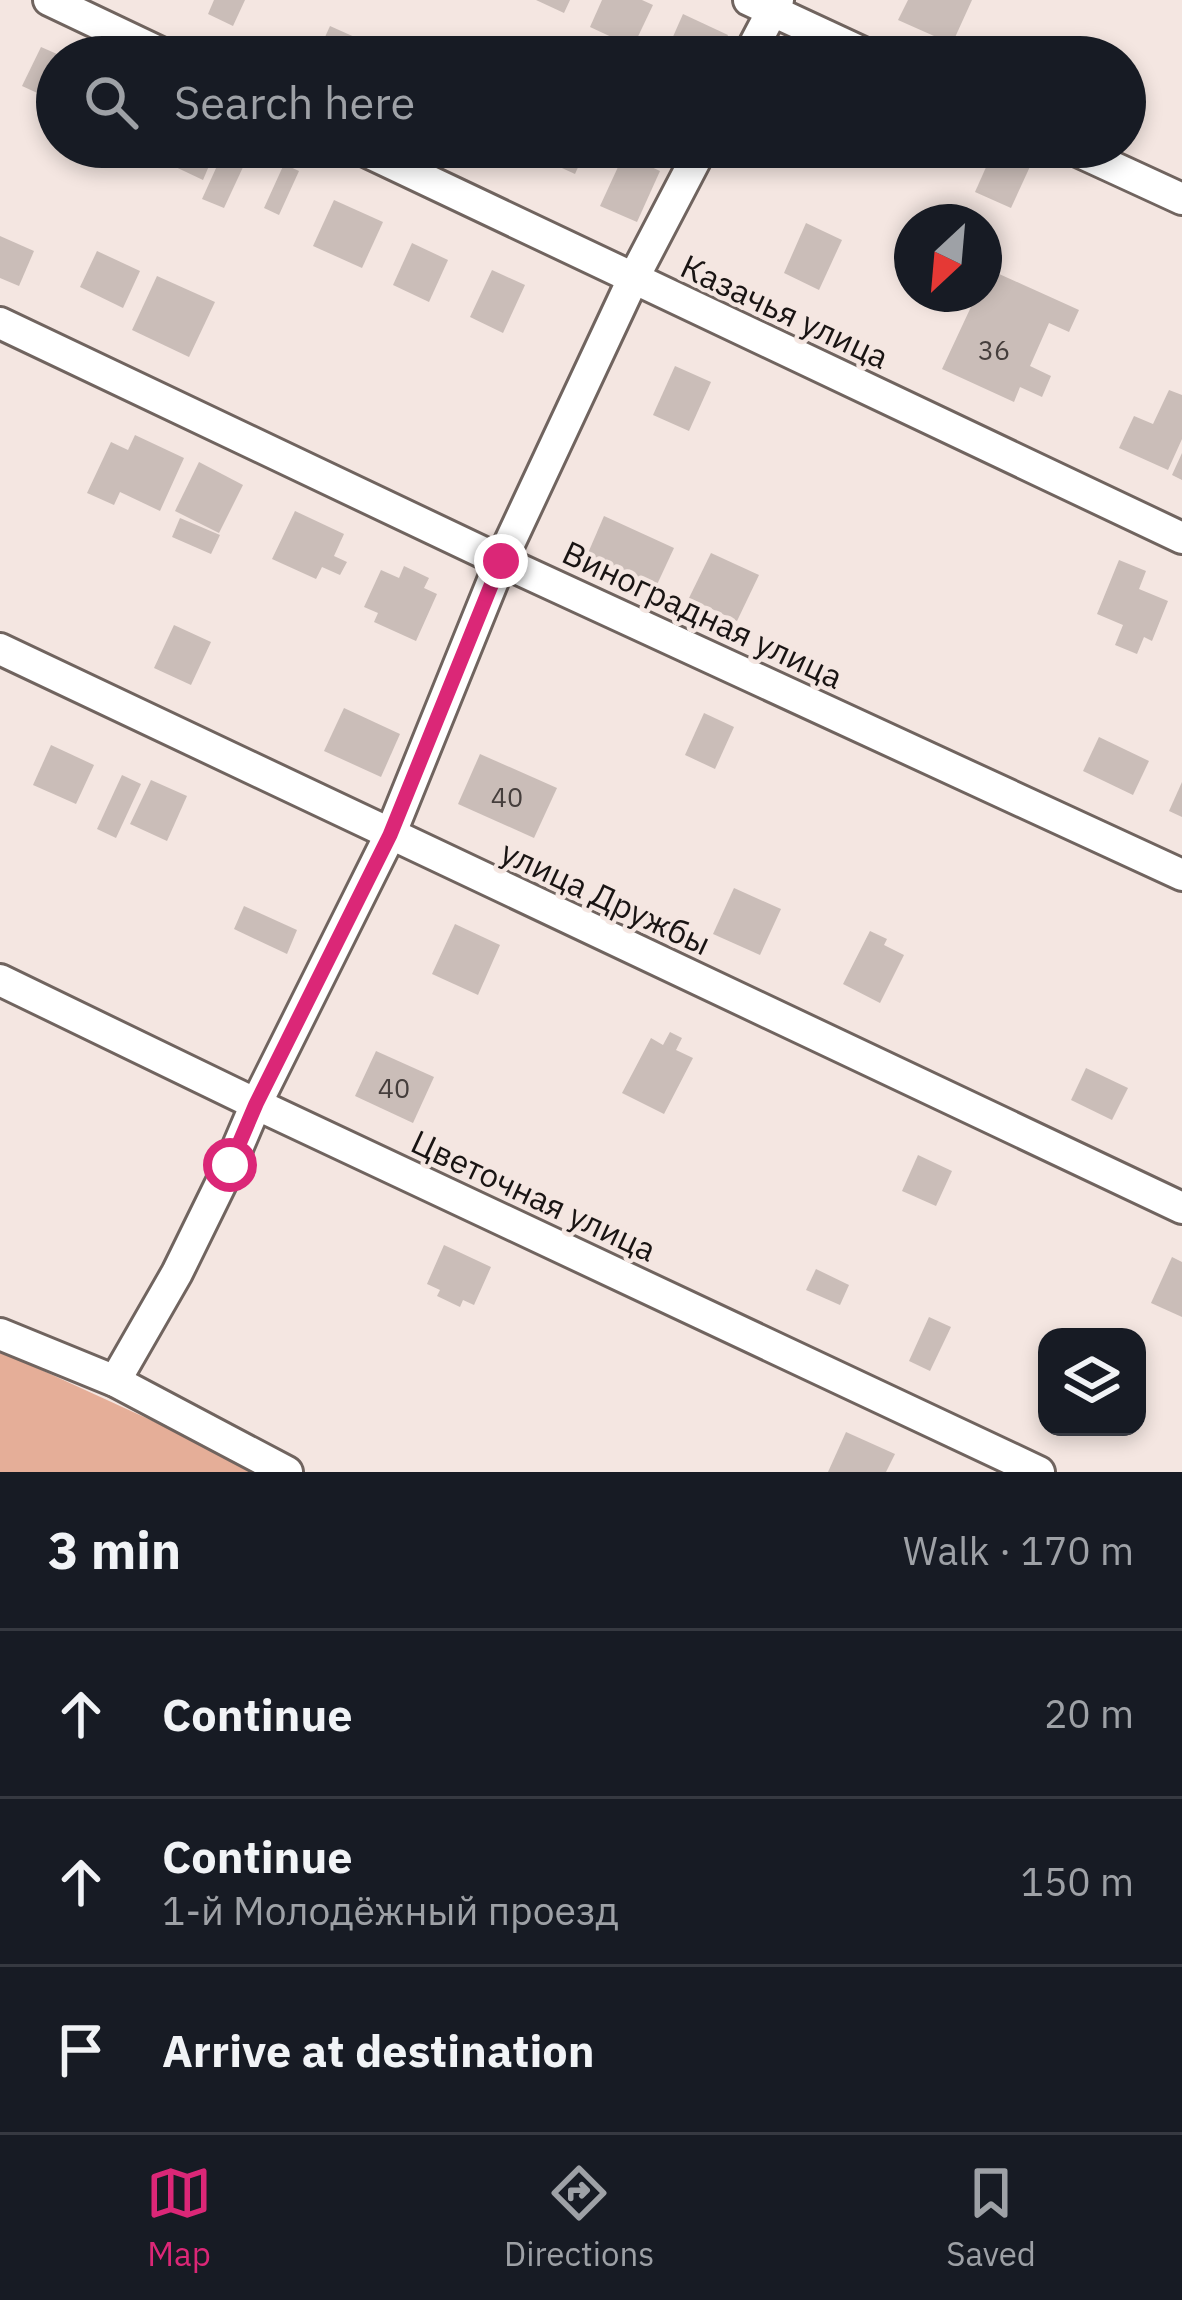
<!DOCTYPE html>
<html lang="en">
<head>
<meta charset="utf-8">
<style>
	body { margin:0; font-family:"IBM Plex Sans",sans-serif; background:#242831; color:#f1f3f6 }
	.controls { position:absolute; right:36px; bottom:36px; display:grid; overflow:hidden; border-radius:24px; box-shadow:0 6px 18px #0003 }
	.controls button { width:108px; height:108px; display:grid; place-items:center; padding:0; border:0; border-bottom:3px solid #363941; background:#171b24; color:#f1f3f6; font:60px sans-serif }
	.compass { position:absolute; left:894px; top:204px; width:108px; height:108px; border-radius:50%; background:#171b24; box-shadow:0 6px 18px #0003; rotate:206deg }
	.stop { position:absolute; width:36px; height:36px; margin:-27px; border:9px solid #db2777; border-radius:50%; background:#fff }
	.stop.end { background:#db2777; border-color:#fff; box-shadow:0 3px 12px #0008 }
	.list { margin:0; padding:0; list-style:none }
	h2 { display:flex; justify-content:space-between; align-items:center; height:156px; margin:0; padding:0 48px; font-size:51px }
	h2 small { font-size:39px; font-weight:400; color:#9ea1a6 }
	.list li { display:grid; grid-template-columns:78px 1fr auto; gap:36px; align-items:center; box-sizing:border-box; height:168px; padding:0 48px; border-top:3px solid #363941 }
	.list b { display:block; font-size:45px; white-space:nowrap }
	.list p { margin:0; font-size:39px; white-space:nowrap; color:#9ea1a6 }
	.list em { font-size:39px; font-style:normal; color:#9ea1a6 }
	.icon { flex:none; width:66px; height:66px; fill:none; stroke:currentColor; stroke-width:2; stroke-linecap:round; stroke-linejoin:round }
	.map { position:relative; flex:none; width:1182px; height:1472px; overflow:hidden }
	.search { position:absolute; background:#171b24; box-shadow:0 6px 18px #0003; left:36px; right:36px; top:36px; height:132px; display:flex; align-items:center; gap:30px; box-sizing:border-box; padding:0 42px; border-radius:66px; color:#9ea1a6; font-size:45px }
	.sheet { height:660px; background:#171b24 }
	nav { display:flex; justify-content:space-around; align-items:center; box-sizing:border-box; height:168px; border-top:3px solid #363941; background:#171b24; font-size:33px; color:#9ea1a6 }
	nav a { display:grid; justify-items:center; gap:6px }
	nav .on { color:#db2777 }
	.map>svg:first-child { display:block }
	.green { fill:#e5ae98 }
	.building { fill:#cabdb8 }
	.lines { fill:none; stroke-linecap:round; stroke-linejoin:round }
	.minor-casing { stroke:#70645f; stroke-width:36 }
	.minor { stroke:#fff; stroke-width:30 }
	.route { stroke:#db2777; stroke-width:15 }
	.labels { text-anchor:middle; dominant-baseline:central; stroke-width:9; stroke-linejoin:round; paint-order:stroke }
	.number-label { font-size:27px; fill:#453e3c }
	.street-label { font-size:33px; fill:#191413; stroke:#f4e6e1 }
</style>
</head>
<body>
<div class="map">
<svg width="1182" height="1472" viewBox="0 0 1182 1472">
	<rect width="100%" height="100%" fill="#f4e6e1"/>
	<!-- green -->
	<polygon class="green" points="0,1351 264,1472 0,1472"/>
	<!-- building -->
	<g class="building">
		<polygon points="214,0 245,0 233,26 208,14"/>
		<polygon points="536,0 570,0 564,13"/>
		<polygon points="602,0 642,0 653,5 633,47 590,27"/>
		<polygon points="908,0 972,0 952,44 898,20"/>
		<polygon points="683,14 728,35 718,57 664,57"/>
		<polygon points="330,26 368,43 361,57 316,57"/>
		<polygon points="41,47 57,54 57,102 22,86"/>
		<polygon points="1125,70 1138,77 1125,106"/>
		<polygon points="172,147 217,147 203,180 165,162"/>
		<polygon points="545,147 587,147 575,174 540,158"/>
		<polygon points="871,147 903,147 898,159"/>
		<polygon points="995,147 1005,147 1033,160 1011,208 975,192"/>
		<polygon points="624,154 660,171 637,222 600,206"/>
		<polygon points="222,155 244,165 224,208 202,199"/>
		<polygon points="284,164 299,171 279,215 264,208"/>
		<polygon points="334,200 383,222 362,268 313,246"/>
		<polygon points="806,223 842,240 819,290 784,273"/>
		<polygon points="0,236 34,251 19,286 0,278"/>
		<polygon points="412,243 448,260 429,302 393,285"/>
		<polygon points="97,251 140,271 123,308 80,287"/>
		<polygon points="988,269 1079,310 1069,332 1049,323 1030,366 1051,376 1042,397 1020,387 1014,402 942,369 977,294 984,294 984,278"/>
		<polygon points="492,270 525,285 503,333 470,317"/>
		<polygon points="157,276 215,302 189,357 132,330"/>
		<polygon points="675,366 711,382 689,431 653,415"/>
		<polygon points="1169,390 1182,395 1182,439 1168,470 1119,448 1134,416 1153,424"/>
		<polygon points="135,435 184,458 160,511 120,492 114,505 87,493 111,442 128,450"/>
		<polygon points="1182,453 1182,480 1172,475"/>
		<polygon points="199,462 243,485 219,533 175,511"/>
		<polygon points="295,511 344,534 334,556 347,562 340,575 322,567 316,579 272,559"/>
		<polygon points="604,516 674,548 654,591 585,560"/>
		<polygon points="180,518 220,535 211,554 172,537"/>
		<polygon points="711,553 759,575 737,621 689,598"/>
		<polygon points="1119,560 1146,571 1139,589 1168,601 1152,641 1144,637 1137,654 1115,645 1123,625 1097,614"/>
		<polygon points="404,566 429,578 424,588 437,594 416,641 374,622 378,613 364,607 381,570 399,578"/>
		<polygon points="174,625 211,642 191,685 154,668"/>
		<polygon points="344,708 400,734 381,777 324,751"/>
		<polygon points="704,713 734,727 715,769 685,755"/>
		<polygon points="1099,737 1149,761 1133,795 1083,771"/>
		<polygon points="51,745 94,765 76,804 33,785"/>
		<polygon points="480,754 557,788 534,838 458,804"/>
		<polygon points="122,775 141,784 116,838 97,829"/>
		<polygon points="151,780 187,796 167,841 130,824"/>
		<polygon points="1182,782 1182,817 1169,811"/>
		<polygon points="734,888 781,909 760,955 713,934"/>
		<polygon points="244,906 297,930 287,954 234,929"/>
		<polygon points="455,924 500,945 478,995 432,974"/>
		<polygon points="870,931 887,939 884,945 904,955 880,1003 843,984"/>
		<polygon points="670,1032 682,1038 676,1050 693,1058 664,1114 622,1093 651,1038 663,1045"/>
		<polygon points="376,1051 434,1077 413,1123 355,1096"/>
		<polygon points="1086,1068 1128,1088 1112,1120 1071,1100"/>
		<polygon points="918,1155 952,1171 936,1206 902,1191"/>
		<polygon points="444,1245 491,1267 474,1305 463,1300 460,1307 437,1296 440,1290 427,1284"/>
		<polygon points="1172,1257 1182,1262 1182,1317 1151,1303"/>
		<polygon points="816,1269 849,1285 840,1305 806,1290"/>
		<polygon points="929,1317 951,1327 930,1371 909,1361"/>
		<polygon points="846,1432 895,1454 886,1472 828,1472"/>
	</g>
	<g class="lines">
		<!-- minor casing -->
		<g class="minor-casing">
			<g id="minor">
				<polyline points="49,0 169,57"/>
				<polyline points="749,0 872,57"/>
				<polyline points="748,57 778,0"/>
				<polyline points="357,147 1182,538"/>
				<polyline points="1069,147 1182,199"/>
				<polyline points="0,323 501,561 1182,875"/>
				<polyline points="0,649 1182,1208"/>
				<polyline points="0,980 256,1104 1039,1472"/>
				<polyline points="0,1334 115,1381 287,1472"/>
				<polyline points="115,1381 177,1273 230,1165 256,1104 390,835 501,561 633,279 702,147"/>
			</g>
		</g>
		<!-- minor -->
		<use href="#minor" class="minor"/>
	</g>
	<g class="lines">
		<!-- route -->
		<polyline class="route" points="230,1165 256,1104 390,835 501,561"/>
	</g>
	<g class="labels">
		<!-- number labels -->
		<g class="number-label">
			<text x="994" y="349">36</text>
			<text x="507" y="796">40</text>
			<text x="394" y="1087">40</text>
		</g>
		<!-- street labels -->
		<g class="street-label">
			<text transform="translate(785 311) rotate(25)">Казачья улица</text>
			<text transform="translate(703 614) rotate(25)">Виноградная улица</text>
			<text transform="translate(606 897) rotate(25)">улица Дружбы</text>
			<text transform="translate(534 1195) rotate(25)">Цветочная улица</text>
		</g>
	</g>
</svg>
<div class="controls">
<button><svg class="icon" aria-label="layers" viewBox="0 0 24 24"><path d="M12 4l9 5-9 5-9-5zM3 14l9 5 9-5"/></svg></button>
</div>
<svg class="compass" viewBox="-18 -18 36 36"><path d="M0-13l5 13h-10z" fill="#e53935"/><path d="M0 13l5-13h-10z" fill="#9ea1a6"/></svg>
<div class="stop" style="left:230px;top:1165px"></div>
<div class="stop end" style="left:501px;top:561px"></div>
<div class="search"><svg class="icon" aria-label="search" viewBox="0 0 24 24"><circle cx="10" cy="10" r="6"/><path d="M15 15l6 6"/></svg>Search here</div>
</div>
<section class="sheet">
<h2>3 min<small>Walk · 170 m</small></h2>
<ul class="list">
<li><svg class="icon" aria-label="ahead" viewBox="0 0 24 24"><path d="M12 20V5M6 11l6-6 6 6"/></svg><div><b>Continue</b></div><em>20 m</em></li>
<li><svg class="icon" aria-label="ahead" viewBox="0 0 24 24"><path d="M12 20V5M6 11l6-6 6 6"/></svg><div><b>Continue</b><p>1-й Молодёжный проезд</p></div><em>150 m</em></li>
<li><svg class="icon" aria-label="arrive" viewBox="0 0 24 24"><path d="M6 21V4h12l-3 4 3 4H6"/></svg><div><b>Arrive at destination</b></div></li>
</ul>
</section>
<nav>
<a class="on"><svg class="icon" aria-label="map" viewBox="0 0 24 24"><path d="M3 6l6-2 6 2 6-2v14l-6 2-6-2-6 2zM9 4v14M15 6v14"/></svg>Map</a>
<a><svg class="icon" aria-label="directions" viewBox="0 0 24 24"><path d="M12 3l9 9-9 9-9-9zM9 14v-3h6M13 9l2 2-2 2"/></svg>Directions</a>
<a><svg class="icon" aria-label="saved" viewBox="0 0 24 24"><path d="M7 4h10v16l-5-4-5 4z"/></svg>Saved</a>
</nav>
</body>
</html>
